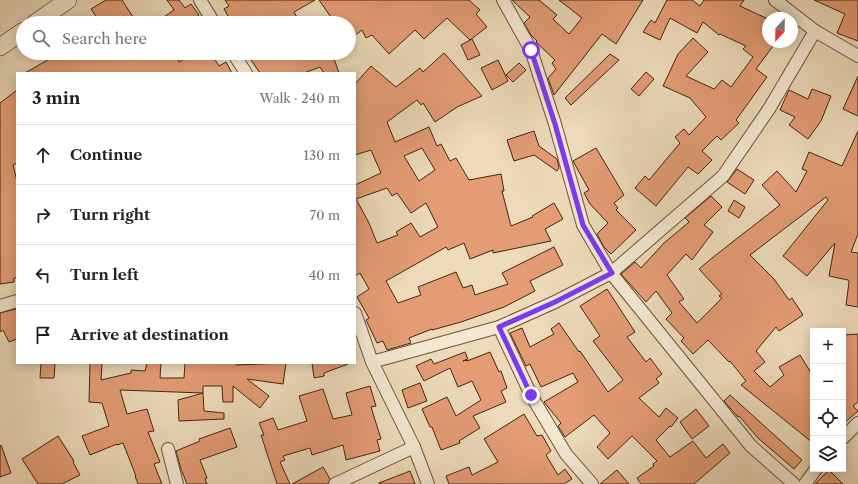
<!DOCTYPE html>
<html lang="en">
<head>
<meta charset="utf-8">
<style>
	body { margin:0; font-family:"Libre Caslon Text",serif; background:#f2f2f2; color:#222 }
	.controls { position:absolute; right:12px; bottom:12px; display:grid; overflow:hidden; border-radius:0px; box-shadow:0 2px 10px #0003 }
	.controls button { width:36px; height:36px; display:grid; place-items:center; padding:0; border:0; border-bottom:1px solid #e0e0e0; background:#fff; color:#222; font:20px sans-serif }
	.compass { position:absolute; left:762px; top:12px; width:36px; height:36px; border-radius:50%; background:#fff; box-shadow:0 2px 10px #0003; rotate:202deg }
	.stop { position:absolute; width:12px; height:12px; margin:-9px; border:3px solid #7c3aed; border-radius:50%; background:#fff }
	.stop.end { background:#7c3aed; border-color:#fff; box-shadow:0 1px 4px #0008 }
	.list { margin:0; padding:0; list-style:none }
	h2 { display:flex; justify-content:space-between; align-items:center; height:52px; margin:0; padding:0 16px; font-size:17px }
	h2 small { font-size:13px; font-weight:400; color:#767676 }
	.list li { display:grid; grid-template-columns:26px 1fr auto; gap:12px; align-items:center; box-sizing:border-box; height:60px; padding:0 16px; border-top:1px solid #e0e0e0 }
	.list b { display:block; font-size:15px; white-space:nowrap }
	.list em { font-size:13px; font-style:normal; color:#767676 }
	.icon { flex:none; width:22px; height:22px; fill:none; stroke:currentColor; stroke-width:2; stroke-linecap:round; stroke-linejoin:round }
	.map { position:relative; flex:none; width:858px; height:484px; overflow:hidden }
	.search { position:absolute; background:#fff; box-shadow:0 2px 10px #0003; left:16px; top:16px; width:340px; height:44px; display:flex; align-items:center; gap:10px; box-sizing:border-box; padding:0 14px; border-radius:22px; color:#767676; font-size:15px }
	.panel { position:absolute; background:#fff; box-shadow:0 2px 10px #0003; left:16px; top:72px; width:340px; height:292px; border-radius:0px }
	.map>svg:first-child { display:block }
	.building { fill:#e49c75; stroke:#44250e; fill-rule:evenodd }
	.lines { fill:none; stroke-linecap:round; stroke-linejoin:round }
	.street-casing { stroke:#6e5239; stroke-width:14 }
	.secondary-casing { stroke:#44250e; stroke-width:18 }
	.street { stroke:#f3e7d2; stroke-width:12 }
	.secondary { stroke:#f3e7d2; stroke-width:17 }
	.route { stroke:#7c3aed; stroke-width:5 }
</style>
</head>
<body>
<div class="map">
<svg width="858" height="484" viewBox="0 0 858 484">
	<rect width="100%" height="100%" fill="#ecdaba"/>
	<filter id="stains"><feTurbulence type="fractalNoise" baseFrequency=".005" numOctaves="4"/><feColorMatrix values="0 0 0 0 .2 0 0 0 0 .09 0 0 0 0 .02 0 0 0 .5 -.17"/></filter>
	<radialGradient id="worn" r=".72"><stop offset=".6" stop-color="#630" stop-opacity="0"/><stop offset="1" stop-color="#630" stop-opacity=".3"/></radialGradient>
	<!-- building -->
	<g class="building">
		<polygon points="106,0 122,0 137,23 86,23 96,16 91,9"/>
		<polygon points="167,0 179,0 185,8 191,4 199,15 188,23 155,23 174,10"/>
		<polygon points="225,0 315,0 294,12 297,17 286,23 232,23 224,9 229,6"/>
		<polygon points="319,0 469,0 480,10 476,14 487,27 470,40 447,18 424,39 415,30 389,54 372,35 366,38 362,30 349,40 349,23 335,23"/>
		<polygon points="512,0 539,0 557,15 553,19 569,34 582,18 559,0 643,0 616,44 602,34 554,95 548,78 556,69 552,63 555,60 536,42 537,41 531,35 524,23 530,17"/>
		<polygon points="667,0 692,0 700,6 704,0 744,0 740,6 768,19 768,42 776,42 756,69 767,77 736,120 739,123 721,140 717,136 702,151 712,160 698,174 688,167 656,206 635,188 645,176 649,180 680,143 675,137 684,129 689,135 706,117 690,98 663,86 678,54 693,38 708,52 686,76 714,89 722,80 731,87 753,57 743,49 746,46 720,34 719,35 703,22 697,33 670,18 660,40 643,32 651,20 655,23"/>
		<polygon points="814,0 858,0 858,41 837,33 845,14"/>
		<polygon points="472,39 480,55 468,60 461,45"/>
		<polygon points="50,53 175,53 179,62 193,53 211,53 219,66 226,62 232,73 25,73 53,57"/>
		<polygon points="246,53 287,53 289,58 303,53 332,53 339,73 324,73 320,67 304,73 260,73"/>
		<path d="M444 53 482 96 457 107 435 122 423 103 421 105 417 100 387 122 395 142 429 127 437 146 441 144 450 161 456 158 469 180 501 174 504 191H502L511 226 533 217 532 216 554 203 563 219 545 229 551 241 493 253V250L470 259 464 243 448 250 446 247 386 281 398 303 421 295 418 287 456 272 463 288 472 285 475 295 508 284 502 273 554 247 563 265 530 281 535 291 504 307 461 322 432 330V329L409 338 411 343 387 350 383 341 377 343 366 320 369 318 357 297 369 289 360 273 355 276V185L381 173 371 150 355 155V84L371 66 396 87 420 68 423 72ZM422 148 435 170 419 181 404 156ZM387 188 392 196 397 193 411 213 426 203 438 227 420 237 411 223 396 232 398 235 377 243 369 223 356 199Z"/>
		<polygon points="610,54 619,60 571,105 565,98"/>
		<polygon points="498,60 508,81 492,90 481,68"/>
		<polygon points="519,63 526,70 513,82 506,75"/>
		<polygon points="646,72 654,79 639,96 631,89"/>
		<polygon points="858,76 858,116 843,109"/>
		<polygon points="812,89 831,96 821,121 808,139 789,125 795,117 780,110 789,90 808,99"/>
		<polygon points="17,90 17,163 13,165 17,181 17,278 14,278 14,282 0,284 0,103"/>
		<polygon points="534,131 539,146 557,159 559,168 557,171 534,155 514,161 507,140"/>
		<polygon points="858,131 858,234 851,252 858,253 858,307 846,305 849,282 848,280 829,276 835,243 807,276 783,256 828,200 826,197 750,255 774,279 789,300 792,298 803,315 779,331 776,327 756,351 765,362 754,371 770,387 784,375 779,367 800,355 813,376 813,443 741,385 746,381 730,361 729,362 708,340 693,354 681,341 684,338 666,319 672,313 656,291 646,302 621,274 635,262 641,268 664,243 689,222 685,218 711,196 722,207 704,225 713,232 692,260 686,254 667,275 684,299 679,302 697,323 722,298 719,296 722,294 699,269 712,258 780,205 762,185 777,171 796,192 807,171 802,169 809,152 842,166"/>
		<polygon points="596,148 624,195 614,203 618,208 616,210 636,230 611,254 604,247 597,234 608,223 590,204 584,193 589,190 573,161"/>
		<polygon points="737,169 754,180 745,194 727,182"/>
		<polygon points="734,200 745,207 739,218 728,211"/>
		<polygon points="607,289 635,332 627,337 646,362 650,358 662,374 656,379 659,383 639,398 659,417 666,408 678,418 671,427 670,426 656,440 670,457 693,441 706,458 723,444 730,453 694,484 641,484 637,478 654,466 653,464 657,461 632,436 608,459 597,447 610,433 594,415 565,437 558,426 561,423 544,402 578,382 573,373 541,387 530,364 526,366 510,333 522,328 530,347 554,334 551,329 559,323 579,352 580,351 608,392 623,380 593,341 600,336 580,306"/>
		<polygon points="16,309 17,312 17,339 9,342 3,330 0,332 0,313"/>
		<polygon points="858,334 858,402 853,406 858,411 843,424 843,335"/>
		<polygon points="465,352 468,359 463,361 467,360 467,361 490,352 499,372 501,371 507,388 501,391 506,402 473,416 480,428 459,441 460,443 441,450 432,427 430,427 422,409 447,397 456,416 481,400 472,381 458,387 450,368 424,381 416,366 431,359 434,364"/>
		<polygon points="41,363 55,363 54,378 40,378"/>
		<polygon points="90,363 102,363 101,380 131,373 131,370 145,371 147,363 161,363 160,378 184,378 185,363 236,363 236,365 286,363 283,384 247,379 269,396 260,408 233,386 233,402 223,402 222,386 203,386 203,393 120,390 127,414 147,409 154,431 148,432 160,462 154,464 162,484 138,484 135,476 136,476 123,443 117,445 117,444 90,455 82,436 109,426 102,403 89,402"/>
		<polygon points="312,363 348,363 348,364 324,373 324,376 314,378"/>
		<polygon points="420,383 427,401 408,408 402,390"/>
		<polygon points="370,386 376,406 371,407 381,439 377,440 380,451 346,460 343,445 312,455 310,448 283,456 285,460 280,462 290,484 277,484 261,435 264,435 259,423 273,418 278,430 307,421 299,396 323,389 333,419 352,415 346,393"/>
		<polygon points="203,393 204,411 224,413 224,419 179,421 178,400"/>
		<polygon points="730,395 802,460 794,469 758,438 739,416 738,417 724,401"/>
		<polygon points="696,409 709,426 692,439 680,422"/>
		<polygon points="524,414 537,436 542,435 551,451 546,455 558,475 565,469 572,479 564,484 449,484 446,476 469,467 472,475 498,462 484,439"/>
		<polygon points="230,428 237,447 200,460 207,478 205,479 207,484 187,484 181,469 176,451 200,441 199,439"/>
		<polygon points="58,436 74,461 73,462 80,475 62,484 38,484 22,459"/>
		<polygon points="1,445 11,473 0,477 0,446"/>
		<polygon points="323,467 330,479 328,484 292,484"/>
		<polygon points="617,470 629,484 600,484"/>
		<polygon points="829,470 843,484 815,484"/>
		<polygon points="410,471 415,484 379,484 379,483"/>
	</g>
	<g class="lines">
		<!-- street casing -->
		<g class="street-casing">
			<g id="street">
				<polyline points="200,0 214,23"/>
				<polyline points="503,0 531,50 555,124 583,225 611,273 751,446 794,484"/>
				<polyline points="775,0 815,31 858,56"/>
				<polyline points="233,53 246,73"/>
				<polyline points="0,306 17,301"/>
				<polyline points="355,313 372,362 414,447 428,484"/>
				<polyline points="499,327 531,395 566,454 592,484"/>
				<polyline points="372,362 499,327 555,302 611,273 723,176 769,109 815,31"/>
				<polyline points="843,438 858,423"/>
				<polyline points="168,449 177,484"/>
				<polyline points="335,484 414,447"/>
				<polyline points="805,484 816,469"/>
			</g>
		</g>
		<!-- secondary casing -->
		<g class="secondary-casing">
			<g id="secondary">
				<polyline points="35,23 68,0"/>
				<polyline points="0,47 23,31"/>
			</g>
		</g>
		<!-- street -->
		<use href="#street" class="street"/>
		<!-- secondary -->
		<use href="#secondary" class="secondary"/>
	</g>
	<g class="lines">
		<!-- route -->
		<polyline class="route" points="531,395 499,327 555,302 612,273 583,225 555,124 531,50"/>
	</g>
	<rect width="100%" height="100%" filter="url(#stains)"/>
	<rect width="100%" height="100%" fill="url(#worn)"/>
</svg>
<div class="controls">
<button>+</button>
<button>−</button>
<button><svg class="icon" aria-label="locate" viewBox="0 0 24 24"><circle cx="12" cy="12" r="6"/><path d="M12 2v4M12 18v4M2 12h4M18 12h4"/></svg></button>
<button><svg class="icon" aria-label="layers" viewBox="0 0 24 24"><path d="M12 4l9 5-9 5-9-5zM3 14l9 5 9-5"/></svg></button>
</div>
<svg class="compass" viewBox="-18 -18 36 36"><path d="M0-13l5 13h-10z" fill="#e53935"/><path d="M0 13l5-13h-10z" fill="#767676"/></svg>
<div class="stop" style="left:531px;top:50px"></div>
<div class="stop end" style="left:531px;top:395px"></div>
<div class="search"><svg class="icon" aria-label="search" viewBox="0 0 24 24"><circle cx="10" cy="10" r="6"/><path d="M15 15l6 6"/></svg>Search here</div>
<section class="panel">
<h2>3 min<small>Walk · 240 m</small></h2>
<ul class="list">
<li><svg class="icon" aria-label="ahead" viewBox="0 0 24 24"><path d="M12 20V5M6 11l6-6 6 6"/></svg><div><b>Continue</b></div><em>130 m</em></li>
<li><svg class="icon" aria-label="right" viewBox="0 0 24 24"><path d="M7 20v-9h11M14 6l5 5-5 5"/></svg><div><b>Turn right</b></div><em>70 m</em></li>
<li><svg class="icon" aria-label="left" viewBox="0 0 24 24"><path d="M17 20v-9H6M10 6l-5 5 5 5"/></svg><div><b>Turn left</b></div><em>40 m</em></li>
<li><svg class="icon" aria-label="arrive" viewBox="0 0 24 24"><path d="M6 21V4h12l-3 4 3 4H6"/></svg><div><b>Arrive at destination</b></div></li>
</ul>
</section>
</div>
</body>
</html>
